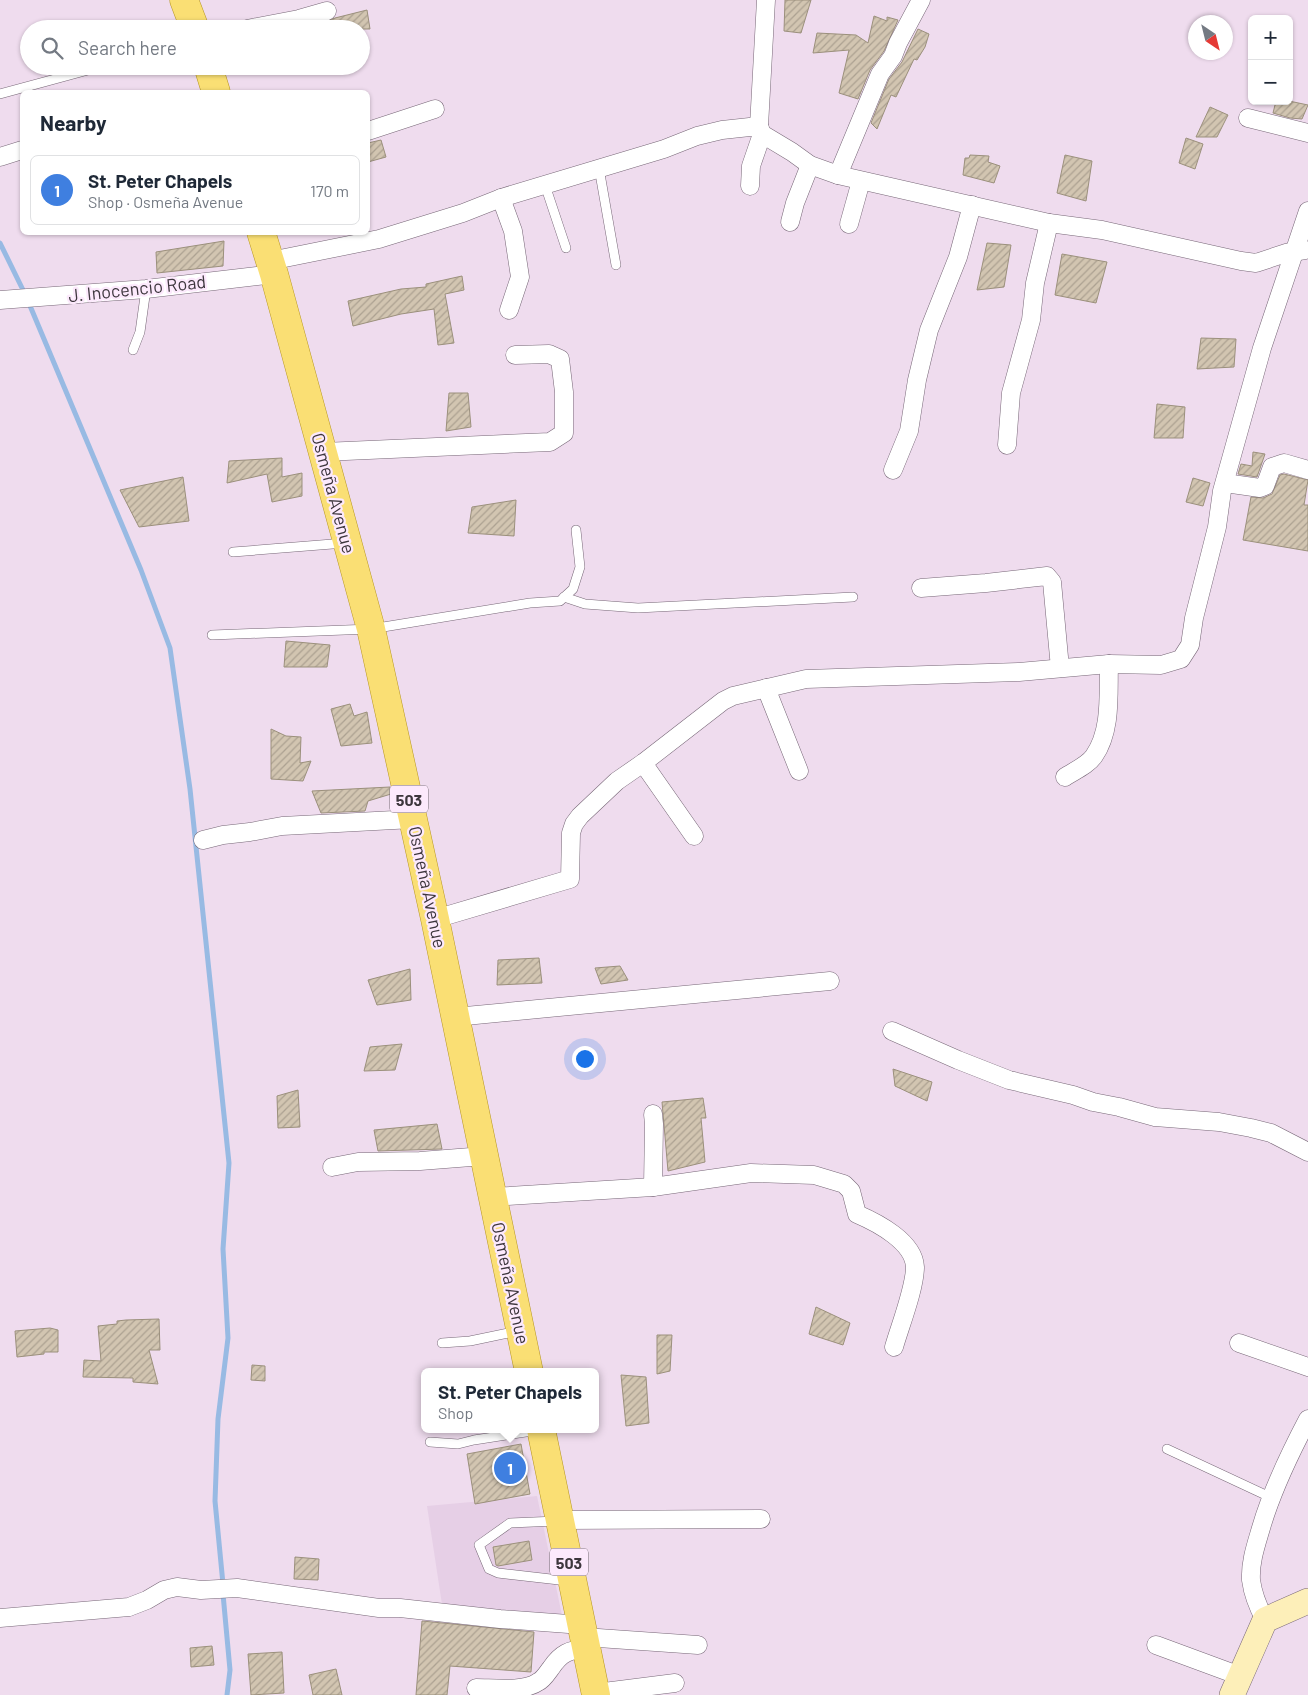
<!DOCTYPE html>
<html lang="en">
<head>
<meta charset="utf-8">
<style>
	body { margin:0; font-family:Barlow,sans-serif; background:#f2f2f3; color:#1f2937 }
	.controls { position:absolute; right:15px; top:15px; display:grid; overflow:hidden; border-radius:8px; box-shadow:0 1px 4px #0004 }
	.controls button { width:45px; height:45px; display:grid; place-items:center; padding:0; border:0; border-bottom:1px solid #e0e1e3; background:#fff; color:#1f2937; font:25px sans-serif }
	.compass { position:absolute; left:1188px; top:15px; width:45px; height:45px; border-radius:50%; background:#fff; box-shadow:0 1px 4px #0004; rotate:145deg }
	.you { position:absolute; left:584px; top:1058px; width:18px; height:18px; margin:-12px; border:4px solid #fff; border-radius:50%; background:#1a73e8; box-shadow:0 0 0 8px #1a73e833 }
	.badge { display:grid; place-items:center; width:32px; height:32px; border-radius:50%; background:#7c3aed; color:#fff; font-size:16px; font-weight:700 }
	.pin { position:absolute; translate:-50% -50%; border:2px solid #fff; box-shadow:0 1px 5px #0006 }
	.popup { position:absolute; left:421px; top:1368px; width:178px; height:65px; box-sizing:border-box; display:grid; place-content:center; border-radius:8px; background:#fff; filter:drop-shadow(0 1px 4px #0005); font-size:16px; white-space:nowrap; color:#747a83 }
	.popup b { font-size:19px; color:#1f2937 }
	.popup::after { content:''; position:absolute; left:50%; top:100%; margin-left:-10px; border:10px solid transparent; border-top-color:#fff }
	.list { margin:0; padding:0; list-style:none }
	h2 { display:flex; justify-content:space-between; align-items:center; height:65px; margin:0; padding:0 20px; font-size:21px }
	h2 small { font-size:16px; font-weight:400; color:#747a83 }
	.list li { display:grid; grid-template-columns:32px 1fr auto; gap:15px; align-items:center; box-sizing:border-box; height:70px; margin:0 10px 10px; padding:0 10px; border:1px solid #e0e1e3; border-radius:8px }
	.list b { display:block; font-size:19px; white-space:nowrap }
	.list p { margin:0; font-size:16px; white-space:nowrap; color:#747a83 }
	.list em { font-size:16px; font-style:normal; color:#747a83 }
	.icon { flex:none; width:28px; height:28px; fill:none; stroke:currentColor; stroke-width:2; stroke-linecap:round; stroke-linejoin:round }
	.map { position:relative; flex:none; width:1308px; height:1695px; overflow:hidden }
	.search { position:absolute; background:#fff; box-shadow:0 1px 4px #0004; left:20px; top:20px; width:350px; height:55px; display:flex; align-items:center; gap:12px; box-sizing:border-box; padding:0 18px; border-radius:28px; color:#747a83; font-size:19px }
	.panel { position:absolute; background:#fff; box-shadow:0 1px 4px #0004; left:20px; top:90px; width:350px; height:145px; border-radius:8px }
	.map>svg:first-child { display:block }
	.built { fill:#e6cfe6 }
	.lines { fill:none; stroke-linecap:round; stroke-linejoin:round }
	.stream { stroke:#98bae3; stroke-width:5 }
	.building { fill:url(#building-hatch); stroke:#9b907c }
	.lane-casing { stroke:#776777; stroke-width:10 }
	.street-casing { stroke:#776777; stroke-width:19 }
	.secondary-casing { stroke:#776777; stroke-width:26 }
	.primary-casing { stroke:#b69624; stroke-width:29 }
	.lane { stroke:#fff; stroke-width:9 }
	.street { stroke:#fff; stroke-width:18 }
	.secondary { stroke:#fdefb9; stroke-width:25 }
	.primary { stroke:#fadf74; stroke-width:28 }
	.labels { text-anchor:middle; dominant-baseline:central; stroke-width:4.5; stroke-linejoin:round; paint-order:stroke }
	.shield { fill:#fce9fc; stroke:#766c76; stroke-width:1 }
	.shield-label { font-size:16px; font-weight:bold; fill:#3d363d }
	.street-label { font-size:18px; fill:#3d363d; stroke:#fce9fc }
</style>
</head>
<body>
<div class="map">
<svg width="1308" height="1695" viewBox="0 0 1308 1695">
	<defs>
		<pattern id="building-hatch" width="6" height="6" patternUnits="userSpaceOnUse" patternTransform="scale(1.25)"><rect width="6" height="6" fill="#d2c5b1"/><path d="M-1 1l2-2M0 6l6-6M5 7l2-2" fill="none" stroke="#aca191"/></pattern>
	</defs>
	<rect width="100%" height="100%" fill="#efdcee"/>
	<!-- built -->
	<polygon class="built" points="537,1496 563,1620 443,1611 427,1506"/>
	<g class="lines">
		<!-- stream -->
		<g class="stream">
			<polyline points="0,243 24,292"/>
			<polyline points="28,301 141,570 170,648 190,789 229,1163 223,1249 228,1338 218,1419 215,1501 223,1584"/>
			<polyline points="223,1594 230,1670 227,1695"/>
		</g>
	</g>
	<!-- building -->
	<g class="building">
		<polygon points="785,0 811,0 801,33 784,31"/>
		<polygon points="367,10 370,29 312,29 312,26 335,18"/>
		<polygon points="874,16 887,21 887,17 898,20 884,51 870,70 858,99 839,93 849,50 813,53 817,33 856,35 868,43"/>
		<polygon points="918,29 929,34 925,47 917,60 914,59 896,97 891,95 877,129 871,123 889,79 902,62"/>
		<polygon points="1276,101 1289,101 1308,105 1302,119 1290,118 1273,113"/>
		<polygon points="1210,107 1228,115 1217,137 1196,137"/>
		<polygon points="1186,138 1203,144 1195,169 1179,163"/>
		<polygon points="381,140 386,157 368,162 368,143"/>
		<polygon points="970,155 989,156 988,162 1000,166 994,183 963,175 965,158 969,158"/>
		<polygon points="1065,155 1092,161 1086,201 1057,193"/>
		<polygon points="224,241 223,266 157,273 156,252"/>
		<polygon points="987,243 1011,245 1004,287 977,290"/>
		<polygon points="1062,254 1107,262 1096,303 1055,295"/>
		<polygon points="462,276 464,290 445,294 454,343 438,345 434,309 401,314 353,326 348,301 401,289 426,287 426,284"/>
		<polygon points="1201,338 1236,339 1234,367 1197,369"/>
		<polygon points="449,393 468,393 471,427 446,431"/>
		<polygon points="1157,404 1185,407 1183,438 1154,438"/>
		<polygon points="1253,452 1265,454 1257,477 1238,474 1241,464 1252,466"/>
		<polygon points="282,458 282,477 302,473 302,496 272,502 267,474 227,483 229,461"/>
		<polygon points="1284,474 1308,480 1304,505 1308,505 1308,551 1243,540 1251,497 1263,498 1272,494 1280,475"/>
		<polygon points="183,477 189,521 139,527 120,490"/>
		<polygon points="1193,478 1210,483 1203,506 1186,502"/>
		<polygon points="516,500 514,536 468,533 472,507"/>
		<polygon points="286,641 330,645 327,667 284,667"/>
		<polygon points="350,704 354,716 367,712 372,743 341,746 331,709"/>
		<polygon points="271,729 286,736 301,737 300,763 311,761 303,781 271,779"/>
		<polygon points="390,787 391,794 368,801 365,811 321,813 312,791"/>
		<polygon points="539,958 542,983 497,985 498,960"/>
		<polygon points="620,966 628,980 601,984 595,968"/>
		<polygon points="410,969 411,1000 377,1005 368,980"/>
		<polygon points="402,1044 395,1070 364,1071 370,1047"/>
		<polygon points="893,1069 932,1082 927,1101 895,1086"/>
		<polygon points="298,1090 300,1127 278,1128 277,1096"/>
		<polygon points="703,1098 706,1118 701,1118 705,1162 668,1171 662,1102"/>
		<polygon points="437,1124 442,1149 378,1151 374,1130"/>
		<polygon points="816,1307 850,1323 843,1345 809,1334"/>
		<polygon points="159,1319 160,1350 149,1350 158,1384 133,1382 133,1378 83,1377 84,1360 101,1361 98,1326 117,1324 117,1321 126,1320"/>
		<polygon points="50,1328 58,1330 58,1352 44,1352 44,1354 17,1357 15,1331"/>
		<polygon points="657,1335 672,1335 670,1371 657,1374"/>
		<polygon points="252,1365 265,1366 265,1381 251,1380"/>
		<polygon points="621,1375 646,1377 649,1423 626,1426"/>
		<polygon points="521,1444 530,1494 475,1504 467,1454"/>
		<polygon points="529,1541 532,1560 498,1566 496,1565 493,1547"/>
		<polygon points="295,1557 319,1559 318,1580 294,1579"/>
		<polygon points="422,1621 534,1632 531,1672 450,1666 447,1695 416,1695"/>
		<polygon points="212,1646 214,1665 191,1667 190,1648"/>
		<polygon points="282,1652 284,1693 251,1695 248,1654"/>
		<polygon points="336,1669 342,1695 313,1695 309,1675"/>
	</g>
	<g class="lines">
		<!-- lane casing -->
		<g class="lane-casing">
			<g id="lane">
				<polyline points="0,94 103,66"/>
				<polyline points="599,168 616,265"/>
				<polyline points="545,185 566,248"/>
				<polyline points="133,350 140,332 146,289"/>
				<polyline points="233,552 345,543"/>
				<polyline points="564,597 585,604 638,608 853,597"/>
				<polyline points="212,635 371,629 530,603 560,601 573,589 580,567 576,530"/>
				<polyline points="442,1343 470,1341 518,1331"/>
				<polyline points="430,1442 458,1444 474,1440 539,1430"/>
				<polyline points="1167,1449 1270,1497"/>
				<polyline points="557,1521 510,1523 479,1545 489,1569 498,1573 568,1581"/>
			</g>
		</g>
		<!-- street casing -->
		<g class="street-casing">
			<g id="street">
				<polyline points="247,29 299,19 327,11"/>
				<polyline points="1248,118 1308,133"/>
				<polyline points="759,126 766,0"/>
				<polyline points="368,131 435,109"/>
				<polyline points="0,157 22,150"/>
				<polyline points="838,175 880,74 893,56 898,43 921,0"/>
				<polyline points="750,186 751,166 762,134"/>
				<polyline points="501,198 513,231 520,277 509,310"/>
				<polyline points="790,222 795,203 810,165"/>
				<polyline points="849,224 861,181"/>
				<polyline points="270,261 379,239 463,213 501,198 664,149 697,136 722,130 759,126 762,134 792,152 810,165 838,175 1049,223 1102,230 1241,261 1256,263 1286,253 1305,250"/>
				<polyline points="0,300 146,289 274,274"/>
				<polyline points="1007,445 1011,393 1031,320 1035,283 1049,223"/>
				<polyline points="323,452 550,442 564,433 564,392 560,359 549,354 515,355"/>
				<polyline points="893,470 909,431 917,380 929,330 958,257 972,205"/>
				<polyline points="1225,483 1260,488 1265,486 1272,467 1284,463 1308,470"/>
				<polyline points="921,588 986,583 1047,576 1052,582 1060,668"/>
				<polyline points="766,688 799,771"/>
				<polyline points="643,763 694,836"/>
				<path d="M1065 777C1074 771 1088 765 1094 756 1112 730 1108 694 1109 664"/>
				<polyline points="203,840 223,835 250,832 282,826 413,819"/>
				<polyline points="435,919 570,879 571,833 574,824 580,816 617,781 643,763 723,701 733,696 806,679 1019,672 1109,664 1161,665 1181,659 1190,645 1194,618 1217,527 1222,491 1262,348 1308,211"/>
				<polyline points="455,1017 830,981"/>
				<polyline points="892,1031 958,1060 1009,1080 1073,1095 1093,1102 1119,1107 1155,1117 1219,1122 1251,1128 1271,1133 1308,1152"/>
				<polyline points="653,1114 654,1124 653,1187"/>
				<polyline points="332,1167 358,1162 420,1161 484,1156"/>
				<path d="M493 1197 653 1187 751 1173 814 1175 844 1184 851 1191 857 1214C878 1223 914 1242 915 1267 915 1288 900 1326 894 1347"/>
				<polyline points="1239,1343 1308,1367"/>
				<polyline points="560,1520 761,1519"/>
				<polyline points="0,1618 129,1607 147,1600 164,1590 177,1587 201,1590 237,1588 379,1608 400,1608 500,1619 582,1625"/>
				<path d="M1265 1620C1258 1607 1253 1595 1251 1580 1250 1562 1256 1545 1261 1528 1272 1490 1289 1455 1308 1419"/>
				<polyline points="584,1637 698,1645"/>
				<polyline points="1156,1645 1240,1676"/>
				<path d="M476 1688C493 1688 524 1692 538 1682 544 1679 547 1673 551 1668 561 1653 569 1650 587 1648"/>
				<polyline points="596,1693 675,1683"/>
			</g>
		</g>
		<!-- secondary casing -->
		<g class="secondary-casing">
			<polyline id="secondary" points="1232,1695 1265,1620 1308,1601"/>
		</g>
		<!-- primary casing -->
		<g class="primary-casing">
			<g id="primary">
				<polyline points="184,0 195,29"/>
				<polyline points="208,66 216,92"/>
				<polyline points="261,232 274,274 371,629 435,919 529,1372"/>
				<polyline points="541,1429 596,1695"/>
			</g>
		</g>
		<!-- lane -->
		<use href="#lane" class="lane"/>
		<!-- street -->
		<use href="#street" class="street"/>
		<!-- secondary -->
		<use href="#secondary" class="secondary"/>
		<!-- primary -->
		<use href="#primary" class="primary"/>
	</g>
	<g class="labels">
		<!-- shield labels -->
		<g class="shield">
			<rect x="390" y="785.5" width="38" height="27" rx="4"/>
			<rect x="550" y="1548.5" width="38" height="27" rx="4"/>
		</g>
		<g class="shield-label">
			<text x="409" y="799">503</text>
			<text x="569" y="1562">503</text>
		</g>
		<!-- street labels -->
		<g class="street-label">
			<text transform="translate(137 288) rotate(-6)">J. Inocencio Road</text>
			<text transform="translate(334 493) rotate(75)">Osmeña Avenue</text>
			<text transform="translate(428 887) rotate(78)">Osmeña Avenue</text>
			<text transform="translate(511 1283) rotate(78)">Osmeña Avenue</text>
		</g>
	</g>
</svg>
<div class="controls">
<button>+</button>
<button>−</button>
</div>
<svg class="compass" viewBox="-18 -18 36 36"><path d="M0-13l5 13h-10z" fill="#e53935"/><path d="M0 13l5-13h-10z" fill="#747a83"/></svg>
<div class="you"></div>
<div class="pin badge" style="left:510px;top:1468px;background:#3f7fe0">1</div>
<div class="popup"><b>St. Peter Chapels</b>Shop</div>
<div class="search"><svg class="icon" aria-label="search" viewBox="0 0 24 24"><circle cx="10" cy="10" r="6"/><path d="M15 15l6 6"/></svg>Search here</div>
<section class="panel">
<h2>Nearby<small></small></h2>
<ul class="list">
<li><span class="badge" style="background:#3f7fe0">1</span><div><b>St. Peter Chapels</b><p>Shop · Osmeña Avenue</p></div><em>170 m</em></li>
</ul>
</section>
</div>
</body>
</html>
